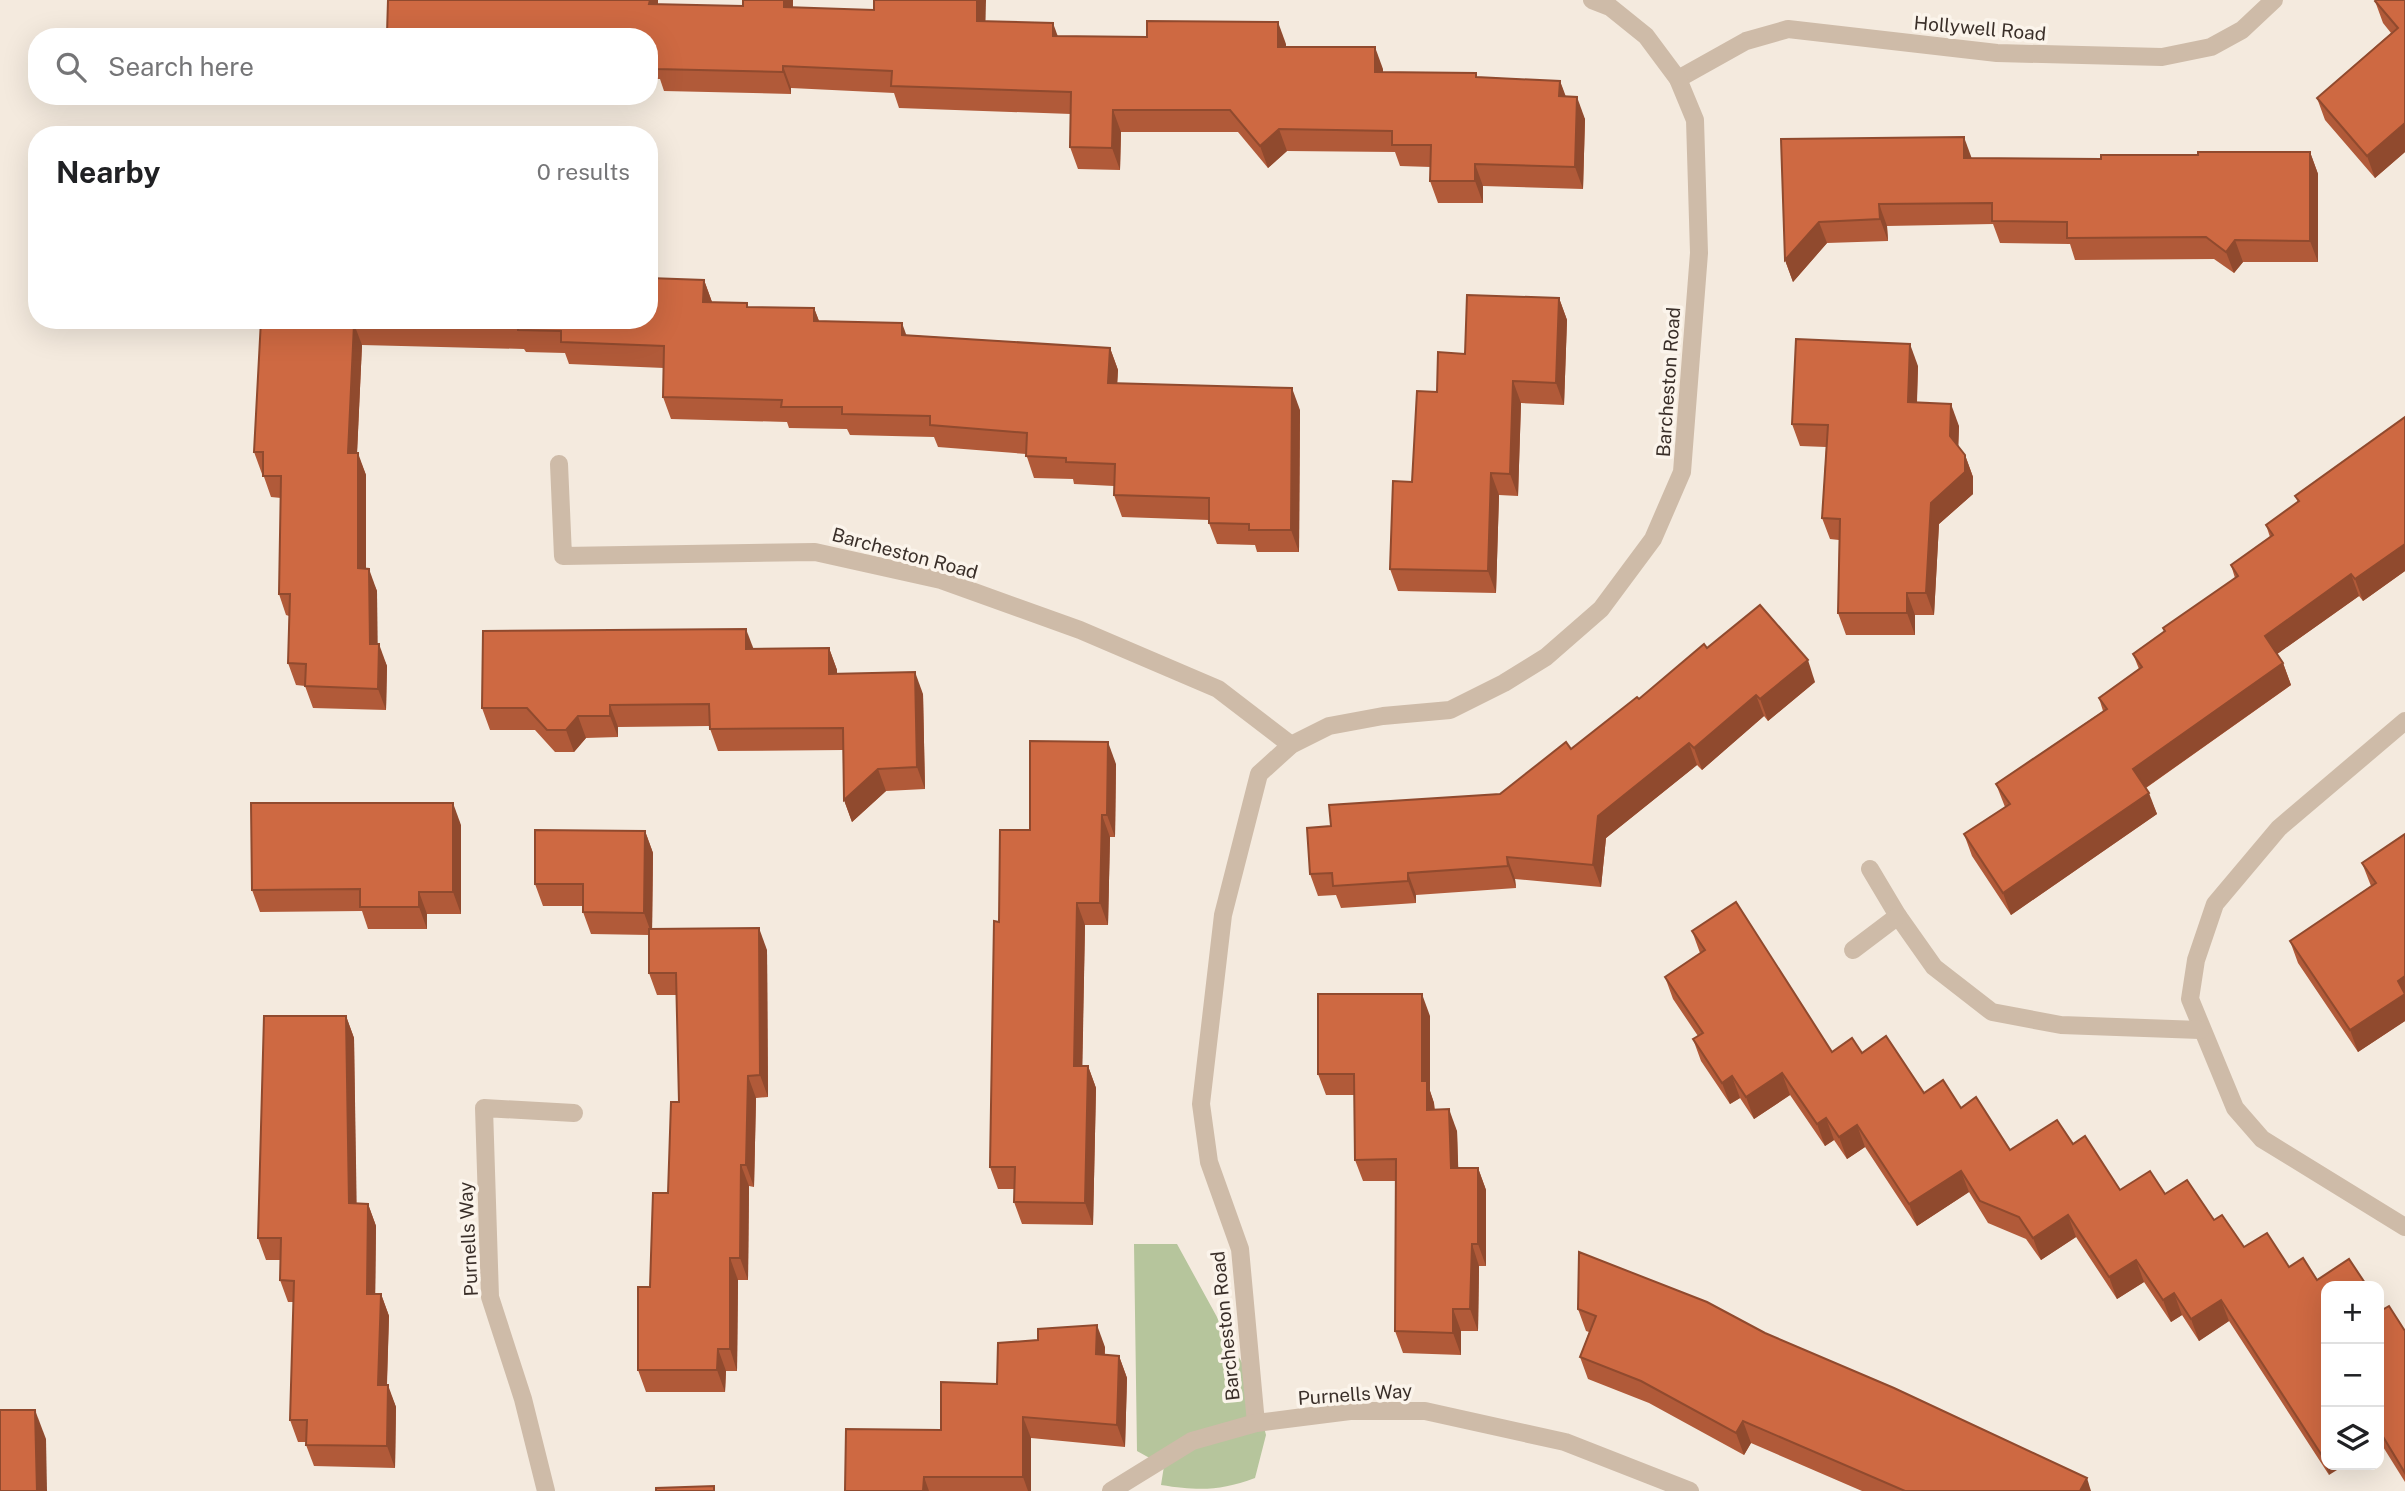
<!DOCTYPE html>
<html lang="en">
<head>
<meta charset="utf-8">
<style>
	body { margin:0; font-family:"Public Sans",sans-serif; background:#f6f6f6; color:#202124 }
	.controls { position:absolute; right:21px; bottom:21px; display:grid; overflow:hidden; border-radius:14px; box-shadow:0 7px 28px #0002 }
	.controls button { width:63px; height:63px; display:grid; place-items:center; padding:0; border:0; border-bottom:2px solid #e0e0e0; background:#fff; color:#202124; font:35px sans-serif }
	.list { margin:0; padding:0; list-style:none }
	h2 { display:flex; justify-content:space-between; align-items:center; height:91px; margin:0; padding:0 28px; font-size:30px }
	h2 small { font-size:23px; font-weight:400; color:#757577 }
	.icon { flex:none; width:38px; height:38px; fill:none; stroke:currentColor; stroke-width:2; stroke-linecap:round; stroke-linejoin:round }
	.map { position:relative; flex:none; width:2405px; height:1491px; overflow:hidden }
	.search { position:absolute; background:#fff; box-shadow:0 7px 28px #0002; left:28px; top:28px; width:630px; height:77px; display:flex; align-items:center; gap:18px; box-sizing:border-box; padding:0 24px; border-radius:28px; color:#757577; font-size:26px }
	.panel { position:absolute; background:#fff; box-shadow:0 7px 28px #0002; left:28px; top:126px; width:630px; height:203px; border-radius:28px }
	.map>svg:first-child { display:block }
	.green { fill:#b6c59c }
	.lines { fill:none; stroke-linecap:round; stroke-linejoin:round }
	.minor { stroke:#cebba8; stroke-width:18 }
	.wall { fill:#b15a39 }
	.shaded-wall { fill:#904a2e }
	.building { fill:#ce6942; stroke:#904a2e; stroke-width:2 }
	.labels { text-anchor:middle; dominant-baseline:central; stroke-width:7; stroke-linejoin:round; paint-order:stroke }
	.street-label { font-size:19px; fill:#3a2f29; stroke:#fbf4eb }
</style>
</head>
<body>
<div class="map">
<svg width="2405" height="1491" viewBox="0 0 2405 1491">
	<rect width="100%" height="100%" fill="#f4eade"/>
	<!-- green -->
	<path class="green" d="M1134 1244H1177L1252 1381 1266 1435 1255 1478C1220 1491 1199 1491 1161 1485L1164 1466 1137 1451Z"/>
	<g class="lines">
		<!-- minor -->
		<g class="minor">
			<polyline points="1678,79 1746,41 1788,29 1997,53 2162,57 2211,47 2242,30 2274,0"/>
			<polyline points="559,464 563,556 815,552 941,580 1080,630 1218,689 1291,745"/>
			<polyline points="2405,721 2279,828 2215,904 2196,960 2190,999 2235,1108 2262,1139 2405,1227"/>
			<polyline points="1870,869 1898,916 1934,967 1992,1012 2061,1025 2200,1030"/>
			<polyline points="1853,950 1898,916"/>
			<polyline points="1256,1423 1240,1249 1209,1162 1201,1104 1223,915 1259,774 1291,745 1329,726 1383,716 1450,710 1504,683 1546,657 1601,609 1653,539 1682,472 1699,253 1695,120 1678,79 1646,36 1610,7 1592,0"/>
			<polyline points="546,1491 523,1399 490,1297 484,1108 574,1113"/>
			<polyline points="1111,1491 1192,1441 1256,1423 1350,1411 1425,1411 1565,1442 1690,1491"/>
		</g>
	</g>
	<!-- wall -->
	<g class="wall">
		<polygon points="388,0 658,0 658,5 743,6 743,0 793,0 793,7 985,21 1058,36 1286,44 1286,47 1383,69 1383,72 1560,81 1565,96 1585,119 1583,189 1483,186 1483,203 1438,203 1430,181 1431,167 1400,166 1395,152 1287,151 1268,168 1238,132 1121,132 1120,170 1078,169 1070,147 1071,114 899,108 894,93 791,88 791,94 664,91 660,79 649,79 649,37 388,37 387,34"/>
		<polygon points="2405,0 2405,152 2375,178 2325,120 2317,98 2391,33 2383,23 2375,1"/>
		<polygon points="1781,139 1972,158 2101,159 2310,152 2318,174 2318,262 2243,262 2234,273 2214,259 2075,260 2070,244 2000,243 1993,224 1887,226 1888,241 1827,243 1793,282 1785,260"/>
		<polygon points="704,280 712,302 749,307 814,308 819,321 907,335 1110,348 1118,370 1117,384 1300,410 1299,552 1257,552 1255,545 1217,544 1209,523 1209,520 1122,517 1114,495 1114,486 1074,484 1073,479 1034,478 1026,454 938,447 934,437 850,435 847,429 789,428 787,422 671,419 663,397 664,368 569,364 565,353 526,352 524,349 362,345 357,453 366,475 366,569 377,591 377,644 387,666 386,710 313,708 305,686 296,685 288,663 289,616 286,615 279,594 281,498 271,497 263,474 262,474 254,452 261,320 649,320"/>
		<polygon points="1559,298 1567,320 1564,405 1521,403 1518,496 1499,495 1496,593 1398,591 1390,569 1412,482 1437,392 1465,354"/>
		<polygon points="1918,366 1917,403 1959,426 1958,446 1965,455 1973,477 1973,494 1939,524 1934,615 1915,615 1915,635 1846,635 1838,613 1839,540 1830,539 1822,518 1826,447 1800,446 1792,424"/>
		<polygon points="2405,417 2405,571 2363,601 2359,596 2277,654 2283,663 2291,685 2146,788 2157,814 2011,915 1972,856 1964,834 2005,807 1996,784 2103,711 2099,698 2139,669 2133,654 2164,632 2163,628 2235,578 2231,565 2270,537 2266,525 2298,502 2295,496"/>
		<polygon points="829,648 837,670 837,674 923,694 925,789 886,791 852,822 844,800 843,750 718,751 709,726 618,727 618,737 586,738 574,752 555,752 535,730 490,730 482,708 753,649"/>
		<polygon points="1707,648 1815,682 1768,721 1764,716 1702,770 1697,765 1606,838 1601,887 1515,879 1516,888 1416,895 1416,903 1341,908 1336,895 1318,896 1310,874 1331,826 1500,794 1571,749"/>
		<polygon points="1116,764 1115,837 1110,837 1108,925 1085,925 1082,1066 1088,1066 1096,1088 1093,1225 1022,1224 1014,1202 1014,1189 998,1189 990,1167 999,922 1030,830"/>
		<polygon points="461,825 461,914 427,914 427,929 368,929 362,911 260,912 252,890"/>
		<polygon points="645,831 653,853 652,929 767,950 768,1097 756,1098 754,1187 749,1186 748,1280 738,1280 737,1371 726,1371 725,1392 646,1392 638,1370 650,1287 668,1193 679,1102 677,995 657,995 649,973 649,935 591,934 583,912 583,906 543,906 535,884"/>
		<polygon points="2405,834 2405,1021 2358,1052 2298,963 2290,941 2371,886 2362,863"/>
		<polygon points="1692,931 1832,1052 1862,1053 1924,1093 1961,1108 2010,1150 2073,1144 2120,1190 2165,1194 2214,1220 2244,1247 2267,1233 2329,1475 2229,1321 2199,1341 2182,1315 2171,1322 2144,1282 2117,1299 2076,1237 2041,1260 2026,1239 1988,1223 1969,1192 1917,1226 1865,1147 1847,1159 1834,1140 1825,1146 1790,1095 1754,1119 1740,1098 1730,1104 1701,1061 1693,1039 1698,1036 1673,999 1665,977 1700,953"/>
		<polygon points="346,1016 354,1038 356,1203 368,1204 376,1226 375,1294 381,1294 389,1316 387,1385 396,1407 395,1468 314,1466 306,1445 306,1442 298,1442 290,1420 294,1302 288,1302 280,1280 281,1260 266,1260 258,1238"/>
		<polygon points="1430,1016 1430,1091 1434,1103 1435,1110 1457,1131 1458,1168 1478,1168 1486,1190 1486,1266 1479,1266 1478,1331 1461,1331 1461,1355 1403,1353 1395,1331 1396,1181 1363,1181 1355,1160 1354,1095 1326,1095 1318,1074"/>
		<polygon points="2379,1304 2382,1310 2405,1331 2405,1482 2380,1442 2379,1443"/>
		<polygon points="1578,1309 1765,1333 2091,1491 1862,1491 1751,1443 1744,1455 1649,1403 1588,1379 1580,1357 1589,1332 1586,1331"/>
		<polygon points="1105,1347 1105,1355 1119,1356 1127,1378 1125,1447 1031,1438 1031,1491 845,1491 941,1430"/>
	</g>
	<!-- shaded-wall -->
	<g class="shaded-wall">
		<polygon points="650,0 658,0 657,26 649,4"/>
		<polygon points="784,0 793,0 792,29 784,7"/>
		<polygon points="977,0 986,0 985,42 977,21"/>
		<polygon points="1278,22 1286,44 1286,69 1278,47"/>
		<polygon points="1053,23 1061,45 1053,36"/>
		<polygon points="1375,47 1383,69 1383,94 1375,72"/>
		<polygon points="783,66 791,88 791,94 783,72"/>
		<polygon points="1560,81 1568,102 1559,96"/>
		<polygon points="1577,97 1585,119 1583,189 1575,167"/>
		<polygon points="1113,110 1121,132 1120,170 1112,148"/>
		<polygon points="2405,123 2405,152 2375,178 2367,156"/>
		<polygon points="1279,129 1287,151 1268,168 1260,146"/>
		<polygon points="1964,137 1972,159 1964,158"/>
		<polygon points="2310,152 2318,174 2318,262 2310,241"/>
		<polygon points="1475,164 1483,186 1483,203 1475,181"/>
		<polygon points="1879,204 1887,226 1888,241 1880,219"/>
		<polygon points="1819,222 1827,243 1793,282 1785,260"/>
		<polygon points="2235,240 2243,262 2234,273 2226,252"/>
		<polygon points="704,280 712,302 703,302"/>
		<polygon points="1559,298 1567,320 1564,405 1556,383"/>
		<polygon points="814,308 822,329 814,321"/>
		<polygon points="902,323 910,345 902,335"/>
		<polygon points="354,324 362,345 356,475 348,453"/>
		<polygon points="1910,344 1918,366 1916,424 1908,402"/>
		<polygon points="1110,348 1118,370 1116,405 1108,383"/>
		<polygon points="1513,381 1521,403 1518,496 1510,474"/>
		<polygon points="1292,388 1300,410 1299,552 1291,530"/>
		<polygon points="1951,404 1959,426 1958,458 1950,436"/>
		<polygon points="358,453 366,475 366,590 358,568"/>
		<polygon points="1965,455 1973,477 1973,494 1939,524 1934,615 1926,593 1931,503"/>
		<polygon points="1491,473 1499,495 1496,593 1488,571"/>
		<polygon points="2405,544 2405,571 2363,601 2355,579"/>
		<polygon points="369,569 377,591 378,666 370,644"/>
		<polygon points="2351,574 2359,596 2273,657 2265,636"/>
		<polygon points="1907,593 1915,615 1915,635 1907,613"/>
		<polygon points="746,629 754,650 746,649"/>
		<polygon points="379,644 387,666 386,710 378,689"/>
		<polygon points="829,648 837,670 837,696 829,674"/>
		<polygon points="1808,660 1815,682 1768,721 1760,699"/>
		<polygon points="2283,663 2291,685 2141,791 2133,769"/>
		<polygon points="915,672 923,694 925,789 917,767"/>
		<polygon points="1756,695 1764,716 1702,770 1694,748"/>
		<polygon points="610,705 618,727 618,737 610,716"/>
		<polygon points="578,716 586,738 574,752 566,730"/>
		<polygon points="1108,742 1116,764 1115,837 1107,815"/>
		<polygon points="1689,743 1697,765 1606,838 1601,887 1593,865 1598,816"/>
		<polygon points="878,769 886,791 852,822 844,800"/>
		<polygon points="2149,793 2157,814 2011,915 2003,893"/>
		<polygon points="453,803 461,825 461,914 453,892"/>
		<polygon points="1102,815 1110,837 1108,925 1100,903"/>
		<polygon points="645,831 653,853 652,935 644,913"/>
		<polygon points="1507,857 1515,879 1516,888 1508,866"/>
		<polygon points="1408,873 1416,895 1416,903 1408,881"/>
		<polygon points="419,892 427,914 427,929 419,907"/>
		<polygon points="1077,903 1085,925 1082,1087 1074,1066"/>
		<polygon points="759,928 767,950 768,1097 760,1075"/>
		<polygon points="2405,976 2405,1021 2358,1052 2350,1030 2398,981"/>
		<polygon points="1422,994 1430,1016 1430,1091 1434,1103 1435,1132 1427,1110 1422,1081"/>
		<polygon points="346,1016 354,1038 357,1225 349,1203"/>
		<polygon points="1088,1066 1096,1088 1093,1225 1085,1203"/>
		<polygon points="1782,1073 1790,1095 1754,1119 1746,1097"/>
		<polygon points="748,1076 756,1098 754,1187 746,1165"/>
		<polygon points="1732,1076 1740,1098 1730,1104 1722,1083"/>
		<polygon points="1449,1109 1457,1131 1459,1190 1451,1168"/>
		<polygon points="1826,1118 1834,1140 1825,1146 1817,1124"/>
		<polygon points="1857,1125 1865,1147 1847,1159 1839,1137"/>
		<polygon points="741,1165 749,1186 748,1280 740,1258"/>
		<polygon points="1478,1168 1486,1190 1486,1266 1478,1244"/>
		<polygon points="1961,1171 1969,1192 1917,1226 1909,1204"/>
		<polygon points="368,1204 376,1226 375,1315 367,1294"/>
		<polygon points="2068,1215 2076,1237 2041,1260 2033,1238"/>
		<polygon points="1472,1244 1479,1266 1478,1331 1470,1309"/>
		<polygon points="730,1258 738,1280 737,1371 730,1349"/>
		<polygon points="2136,1260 2144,1282 2117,1299 2109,1277"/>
		<polygon points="2174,1293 2182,1315 2171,1322 2163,1300"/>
		<polygon points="381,1294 389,1316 386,1407 378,1385"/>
		<polygon points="2221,1300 2229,1321 2199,1341 2191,1319"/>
		<polygon points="1453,1309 1461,1331 1461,1355 1453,1333"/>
		<polygon points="1097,1325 1105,1347 1103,1376 1096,1354"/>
		<polygon points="718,1349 726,1371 725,1392 717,1370"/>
		<polygon points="1119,1356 1127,1378 1125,1447 1117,1425"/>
		<polygon points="388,1385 396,1407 395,1468 387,1446"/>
		<polygon points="35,1410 46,1439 47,1491 37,1491"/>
		<polygon points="1023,1417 1031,1438 1031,1491 1028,1491 1023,1477"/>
		<polygon points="1743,1421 1751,1443 1744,1455 1736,1433"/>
		<polygon points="2326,1450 2326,1465 2345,1465 2329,1475 2321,1454"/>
		<polygon points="924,1477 929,1491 923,1491"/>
		<polygon points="2087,1478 2091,1491 2080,1491"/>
	</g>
	<!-- building -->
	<g class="building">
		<polygon points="388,0 650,0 649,4 743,6 743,0 784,0 784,7 874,10 874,0 977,0 977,21 1053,23 1053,36 1147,37 1147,21 1278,22 1278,47 1375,47 1375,72 1476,73 1476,77 1560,81 1559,96 1577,97 1575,167 1475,164 1475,181 1430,181 1431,145 1392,145 1392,131 1279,129 1260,146 1230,110 1113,110 1112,148 1070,147 1071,92 891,86 892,71 783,66 783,72 656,69 657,57 649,57 649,37 483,37 387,34"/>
		<polygon points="2376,0 2405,0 2405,123 2367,156 2317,98 2398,28 2375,1"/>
		<polygon points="1964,137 1964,158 2101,159 2101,155 2198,155 2198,152 2310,152 2310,241 2235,240 2226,252 2206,237 2067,238 2067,222 1992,221 1992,203 1879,204 1880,219 1819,222 1785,260 1781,139"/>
		<polygon points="649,278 704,280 703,302 747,303 747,307 814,308 814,321 902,323 902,335 1110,348 1108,383 1292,388 1291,530 1249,530 1249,524 1209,523 1209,498 1114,495 1115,464 1066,462 1066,458 1026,456 1027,433 930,425 930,416 842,414 842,407 781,407 782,400 663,397 664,346 561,342 561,331 518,330 518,327 354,324 348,453 358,453 358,568 369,569 370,644 379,644 378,689 305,686 306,664 288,663 290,594 279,594 281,476 263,476 263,452 254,452 261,320 649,320"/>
		<polygon points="1467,295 1559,298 1556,383 1513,381 1510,474 1491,473 1488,571 1390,569 1393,481 1412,482 1417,391 1437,392 1438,352 1465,354"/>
		<polygon points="1796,339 1910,344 1908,402 1951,404 1950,436 1965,455 1965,472 1931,503 1926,593 1907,593 1907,613 1838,613 1840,519 1822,518 1828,425 1792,424"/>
		<polygon points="2405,417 2405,544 2355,579 2351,574 2265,636 2283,663 2133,769 2149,793 2003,893 1964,834 2010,804 1996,784 2107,709 2099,698 2142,667 2133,654 2165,631 2163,628 2238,576 2231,565 2273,535 2266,525 2299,501 2295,496"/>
		<polygon points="1760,605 1808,660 1760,699 1756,695 1694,748 1689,743 1598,816 1593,865 1507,857 1508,866 1408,873 1408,881 1333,886 1332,873 1310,874 1307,828 1331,826 1329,805 1500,794 1566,742 1571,749 1637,697 1639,699 1704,644 1707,648"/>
		<polygon points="746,629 746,649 829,648 829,674 915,672 917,767 878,769 844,800 843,728 710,729 709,704 610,705 610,716 578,716 566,730 547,730 527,708 482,708 483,631"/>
		<polygon points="1030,741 1108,742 1107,815 1102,815 1100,903 1077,903 1074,1066 1088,1066 1085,1203 1014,1202 1015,1167 990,1167 994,921 999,922 1000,830 1030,830"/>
		<polygon points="251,803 453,803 453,892 419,892 419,907 360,907 360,889 252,890"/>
		<polygon points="535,830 645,831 644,913 583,912 583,884 535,884"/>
		<polygon points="2405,834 2405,976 2398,981 2405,994 2350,1030 2290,941 2376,883 2362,863"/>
		<polygon points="1736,902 1832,1052 1852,1038 1862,1053 1886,1036 1924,1093 1943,1080 1961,1108 1976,1097 2010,1150 2057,1120 2073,1144 2085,1136 2120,1190 2150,1171 2165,1194 2187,1180 2214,1220 2222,1215 2244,1247 2267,1233 2289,1267 2303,1258 2317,1280 2349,1259 2367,1286 2326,1286 2326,1450 2321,1454 2221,1300 2191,1319 2174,1293 2163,1300 2136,1260 2109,1277 2068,1215 2033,1238 2019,1217 1980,1201 1961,1171 1909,1204 1857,1125 1839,1137 1826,1118 1817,1124 1782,1073 1746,1097 1732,1076 1722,1083 1693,1039 1703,1033 1665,977 1705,950 1692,931"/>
		<polygon points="759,928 760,1075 748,1076 746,1165 741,1165 740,1258 730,1258 730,1349 718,1349 717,1370 638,1370 638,1287 650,1287 653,1193 668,1193 671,1102 679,1102 676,973 649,973 649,929"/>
		<polygon points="1318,994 1422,994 1422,1081 1427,1081 1427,1110 1449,1109 1451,1168 1478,1168 1478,1244 1472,1244 1470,1309 1453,1309 1453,1333 1395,1331 1396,1159 1355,1160 1354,1074 1318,1074"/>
		<polygon points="264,1016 346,1016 349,1203 368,1204 367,1294 381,1294 378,1385 388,1385 387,1446 306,1445 307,1420 290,1420 294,1281 280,1280 281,1238 258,1238"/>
		<polygon points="1579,1252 1707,1302 1765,1333 1894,1388 2087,1478 2080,1491 1905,1491 1743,1421 1736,1433 1641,1381 1580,1357 1596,1316 1578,1309"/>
		<polygon points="2379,1304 2382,1310 2389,1306 2405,1331 2405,1473 2379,1430"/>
		<polygon points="1097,1325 1096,1354 1119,1356 1117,1425 1023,1417 1023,1477 924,1477 923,1491 845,1491 846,1429 941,1430 941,1382 997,1384 998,1343 1038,1340 1038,1329"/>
		<polygon points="0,1410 35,1410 37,1491 0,1491"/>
		<polygon points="714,1486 714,1491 656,1491 656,1488"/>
	</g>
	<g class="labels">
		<!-- street labels -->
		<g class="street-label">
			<text transform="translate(1980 28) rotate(5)">Hollywell Road</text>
			<text transform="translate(1668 382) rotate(-86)">Barcheston Road</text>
			<text transform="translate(905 553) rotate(15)">Barcheston Road</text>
			<text transform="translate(468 1239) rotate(-93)">Purnells Way</text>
			<text transform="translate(1225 1326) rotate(-96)">Barcheston Road</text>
			<text transform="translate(1355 1394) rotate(-4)">Purnells Way</text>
		</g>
	</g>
</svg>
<div class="controls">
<button>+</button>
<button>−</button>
<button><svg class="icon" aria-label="layers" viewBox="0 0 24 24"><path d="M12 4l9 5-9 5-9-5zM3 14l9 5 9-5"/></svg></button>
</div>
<div class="search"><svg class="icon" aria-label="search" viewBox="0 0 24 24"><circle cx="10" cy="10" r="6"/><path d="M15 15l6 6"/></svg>Search here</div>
<section class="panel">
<h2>Nearby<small>0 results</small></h2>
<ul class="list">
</ul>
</section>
</div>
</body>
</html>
